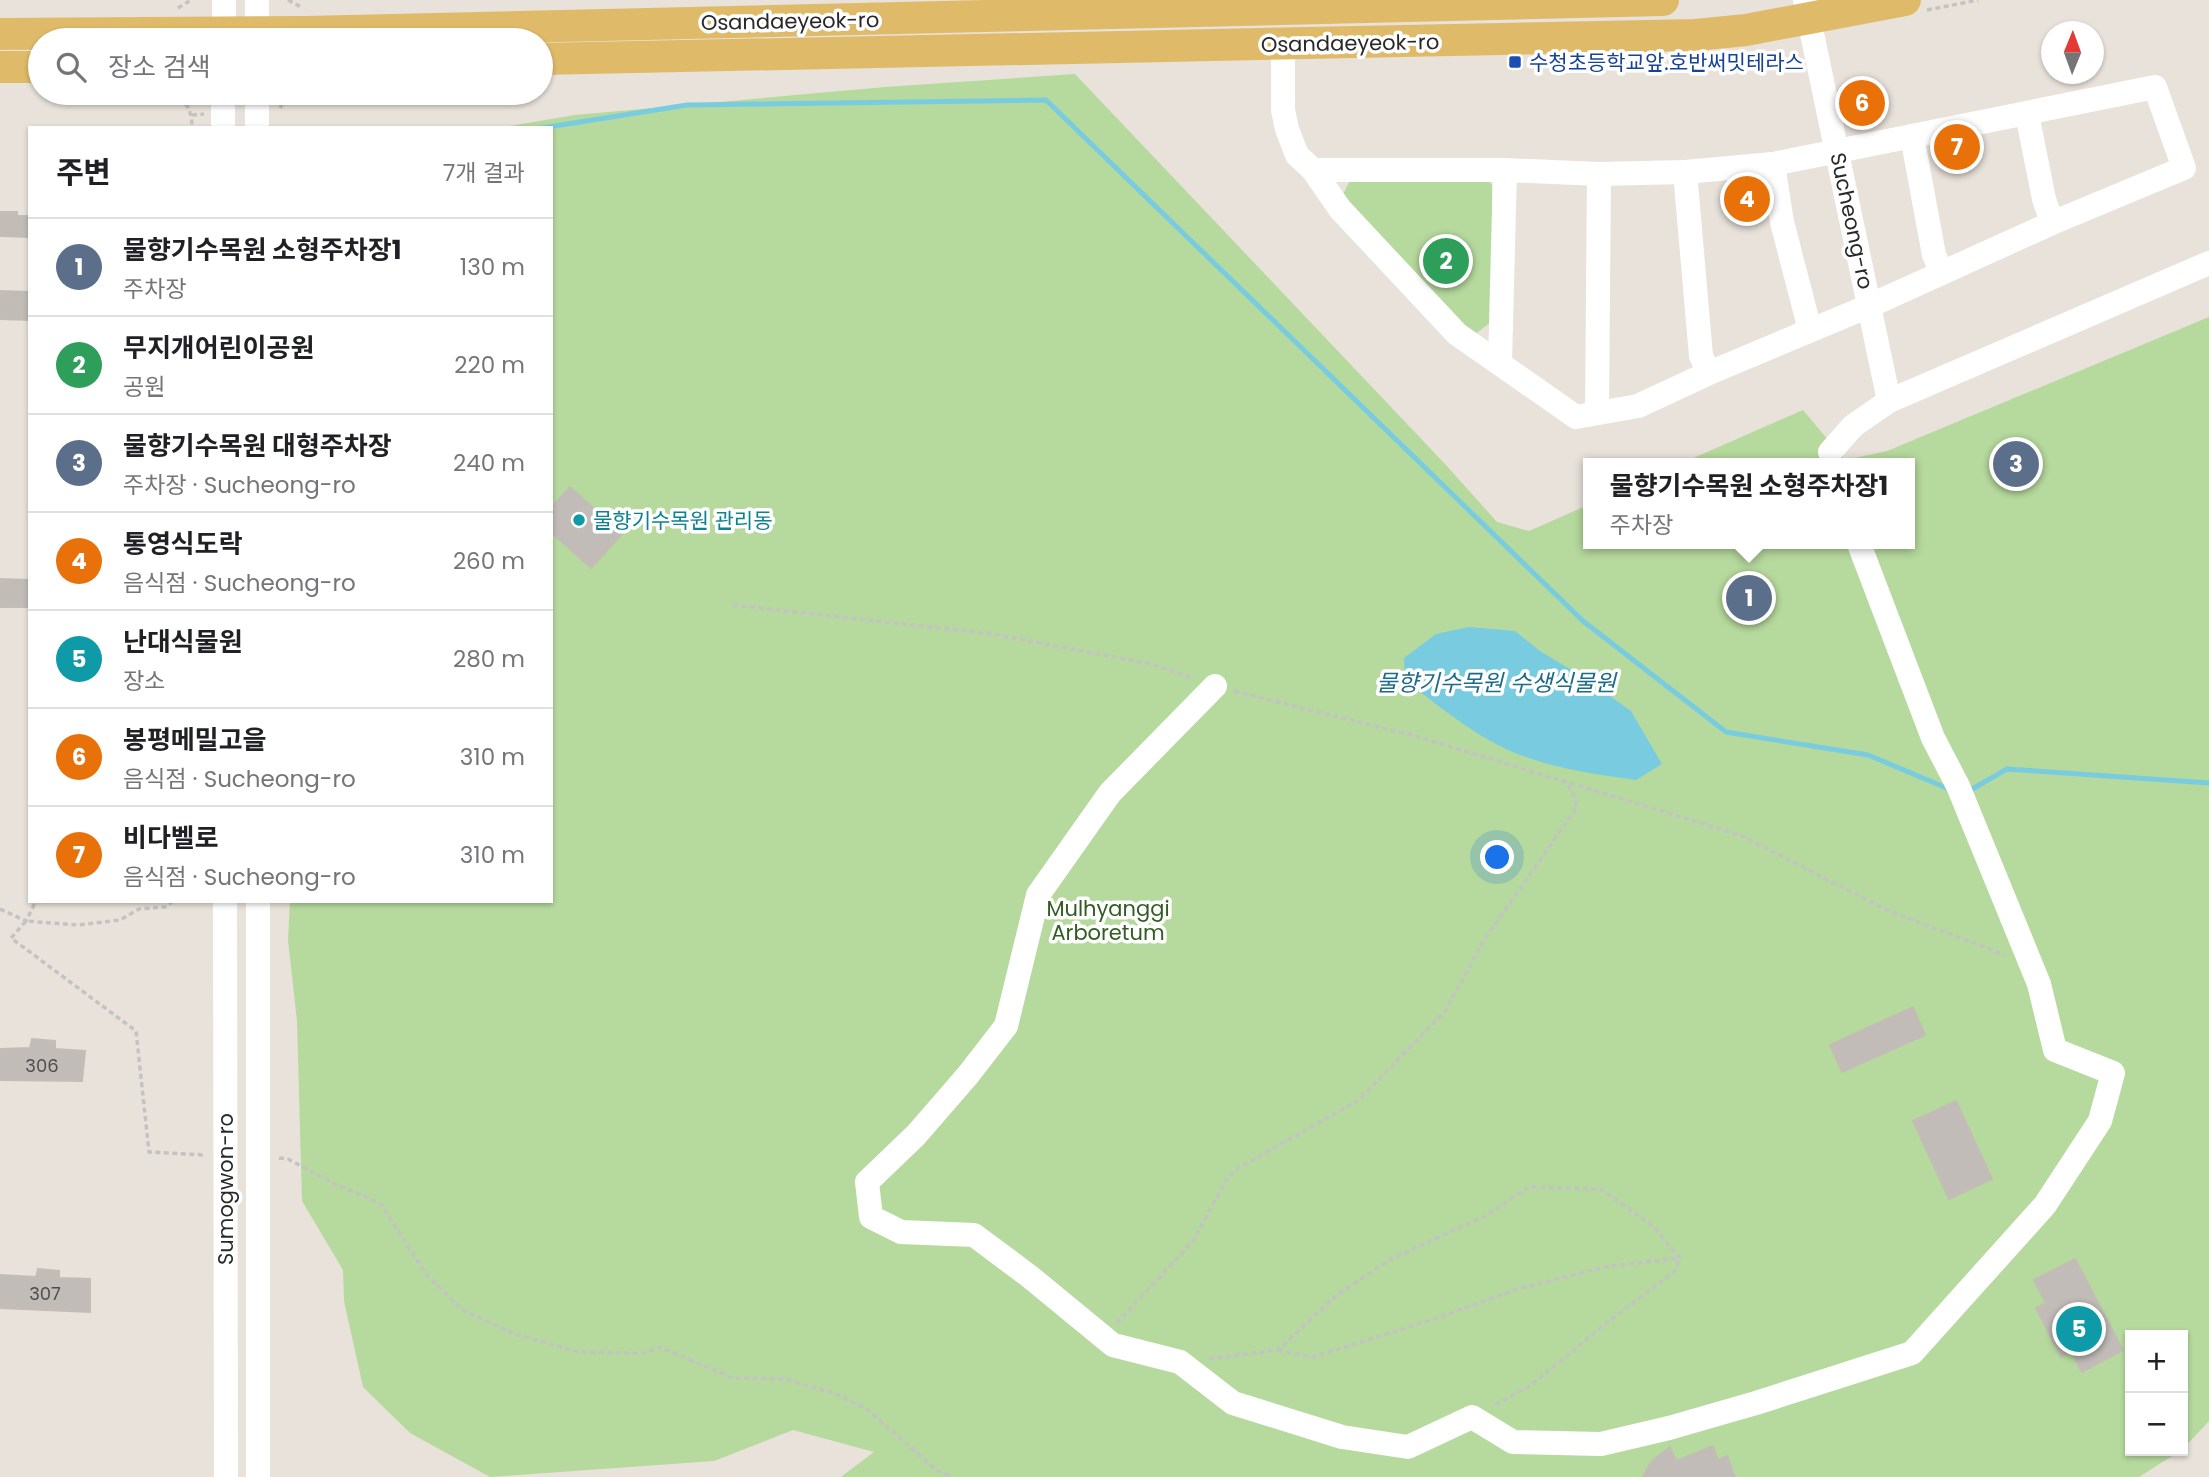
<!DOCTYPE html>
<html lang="ko">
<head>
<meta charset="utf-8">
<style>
	body { margin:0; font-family:Poppins,"Noto Sans KR",sans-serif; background:#f6f6f6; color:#202124 }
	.controls { position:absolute; right:21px; bottom:21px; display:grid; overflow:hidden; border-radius:0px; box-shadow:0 2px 5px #0004 }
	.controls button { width:63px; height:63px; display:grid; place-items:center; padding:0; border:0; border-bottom:2px solid #e0e0e0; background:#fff; color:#202124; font:35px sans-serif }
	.compass { position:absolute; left:2041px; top:21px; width:63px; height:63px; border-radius:50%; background:#fff; box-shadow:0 2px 5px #0004; rotate:1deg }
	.you { position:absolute; left:1498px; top:858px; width:24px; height:24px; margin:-18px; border:5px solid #fff; border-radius:50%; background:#1a73e8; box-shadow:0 0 0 10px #1a73e833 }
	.badge { display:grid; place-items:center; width:46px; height:46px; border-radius:50%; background:#ea580c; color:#fff; font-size:23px; font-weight:700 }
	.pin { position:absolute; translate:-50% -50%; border:4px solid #fff; box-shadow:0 2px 7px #0006 }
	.popup { position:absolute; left:1583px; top:458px; width:332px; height:91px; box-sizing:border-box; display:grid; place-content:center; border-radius:0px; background:#fff; filter:drop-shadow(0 2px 5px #0005); font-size:23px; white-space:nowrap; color:#757577 }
	.popup b { font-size:26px; color:#202124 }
	.popup::after { content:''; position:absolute; left:50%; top:100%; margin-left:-14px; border:14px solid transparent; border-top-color:#fff }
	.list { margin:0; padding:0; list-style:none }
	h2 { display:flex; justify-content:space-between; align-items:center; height:91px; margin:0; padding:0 28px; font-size:30px }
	h2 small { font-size:23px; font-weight:400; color:#757577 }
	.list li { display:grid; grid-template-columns:46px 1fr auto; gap:21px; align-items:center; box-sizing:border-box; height:98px; padding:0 28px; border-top:2px solid #e0e0e0 }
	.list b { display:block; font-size:26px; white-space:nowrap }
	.list p { margin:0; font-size:23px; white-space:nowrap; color:#757577 }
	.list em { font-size:23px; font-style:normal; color:#757577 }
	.icon { flex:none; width:38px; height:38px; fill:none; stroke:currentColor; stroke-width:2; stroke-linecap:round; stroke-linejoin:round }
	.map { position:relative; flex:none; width:2209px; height:1477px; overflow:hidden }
	.search { position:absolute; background:#fff; box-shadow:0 2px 5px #0004; left:28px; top:28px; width:525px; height:77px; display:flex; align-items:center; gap:18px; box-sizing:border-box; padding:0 24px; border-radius:38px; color:#757577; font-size:26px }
	.panel { position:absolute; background:#fff; box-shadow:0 2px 5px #0004; left:28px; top:126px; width:525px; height:777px; border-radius:0px }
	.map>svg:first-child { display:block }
	.green { fill:#b6d99d }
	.water { fill:#79cce0 }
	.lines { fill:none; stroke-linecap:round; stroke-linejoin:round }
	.stream { stroke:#79cce0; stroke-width:5 }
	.building { fill:#c1bcb8; stroke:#c4bdb5; stroke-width:2 }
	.path { stroke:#c3c3c3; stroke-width:3.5; stroke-dasharray:5 3.5; stroke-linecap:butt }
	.minor { stroke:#fff; stroke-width:24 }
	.major { stroke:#dfbb69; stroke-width:32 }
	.transit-dot { fill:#1a4fb4; stroke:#fff; stroke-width:2.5 }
	.culture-dot { fill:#0f9aa8; stroke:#fff; stroke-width:2.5 }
	.labels { text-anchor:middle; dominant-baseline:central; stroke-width:7; stroke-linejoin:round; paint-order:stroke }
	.number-label { font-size:18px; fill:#4e4d4c }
	.street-label { font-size:21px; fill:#282828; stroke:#fff }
	.transit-label { font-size:21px; fill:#164399; stroke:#fff; text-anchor:start }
	.culture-label { font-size:21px; fill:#0d838f; stroke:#fff; text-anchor:start }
	.park-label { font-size:21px; fill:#325c21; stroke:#fff }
	.water-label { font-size:23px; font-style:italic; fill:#1c6b88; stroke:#fff }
</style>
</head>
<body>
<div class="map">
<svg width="2209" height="1477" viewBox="0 0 2209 1477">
	<rect width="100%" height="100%" fill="#e9e2db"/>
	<!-- green -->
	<g class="green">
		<polygon points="1075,74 1446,465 1497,522 1529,531 1588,505 1588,544 1910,544 1910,463 1682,463 1803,410 1845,460 1887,451 2209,317 2209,1421 2183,1449 2183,1335 2130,1335 2130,1451 2180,1451 2139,1477 841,1477 874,1452 793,1430 714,1461 490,1477 410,1433 363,1387 344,1301 343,1270 302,1201 297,1021 288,940 290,901 551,901 551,128 497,128 575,115 885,87"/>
		<polygon points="1353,175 1483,175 1492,185 1492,321 1474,335 1340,200"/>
	</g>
	<!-- water -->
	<path class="water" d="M1469 627 1515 631 1540 651 1583 677 1631 711 1662 764 1636 780C1600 775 1563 770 1529 758 1482 743 1444 709 1405 681L1404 658 1436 634Z"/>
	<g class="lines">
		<!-- stream -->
		<g class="stream">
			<polyline points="542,128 687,105 1046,100 1583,621 1726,732 1868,755 1949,789"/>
			<polyline points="1967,792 2007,769 2209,783"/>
		</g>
	</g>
	<!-- building -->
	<g class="building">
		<polygon points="0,212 17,212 17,216 30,216 30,237 0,236"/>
		<polygon points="0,291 30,292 30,320 0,319"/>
		<polygon points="570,487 622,534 591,568 551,532 551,508"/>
		<polygon points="0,579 30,580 30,607 0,607"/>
		<polygon points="1913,1007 1925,1035 1842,1072 1830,1045"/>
		<polygon points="32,1039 55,1041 55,1049 85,1051 82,1081 0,1080 0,1049 30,1048"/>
		<polygon points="1956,1101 1992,1179 1949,1199 1913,1121"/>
		<polygon points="2075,1259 2123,1350 2082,1372 2071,1352 2061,1357 2036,1308 2046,1303 2034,1280"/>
		<polygon points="38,1269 59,1271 59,1278 90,1279 90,1312 0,1308 0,1275 36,1277"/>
		<polygon points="1713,1446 1718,1460 1727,1456 1735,1477 1643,1477 1651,1462 1670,1447 1676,1461"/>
	</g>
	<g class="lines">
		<!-- path -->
		<g class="path">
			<polyline points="288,0 301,7"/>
			<polyline points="178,8 191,0"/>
			<polyline points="1927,10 1978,0"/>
			<path d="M163 93C184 97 192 106 192 128"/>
			<polyline points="280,108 289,93"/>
			<polyline points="192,115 204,114"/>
			<polyline points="733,605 993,634 1151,664 1193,678"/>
			<polyline points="1234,691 1419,737 1740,835 1891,912 2005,955"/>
			<polyline points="173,901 165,907 139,909 120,920 78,925 26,921 11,938 136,1031 149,1152 205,1155"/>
			<polyline points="0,909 26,921 36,901"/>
			<polyline points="279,1158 288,1159 335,1184 380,1203 426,1274 461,1309 512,1333 579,1352 645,1353 660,1347 733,1378 784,1379 834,1393 867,1409 936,1470 952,1477"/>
			<polyline points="1117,1323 1193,1241 1225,1182 1235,1170 1359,1100 1445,1011 1486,937 1577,807 1573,793 1564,780"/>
			<polyline points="1278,1350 1313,1357 1431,1320 1515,1290 1604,1267 1680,1258"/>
			<polyline points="1209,1359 1278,1350 1337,1295 1391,1259 1485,1216 1529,1187 1601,1189 1654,1227 1680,1258 1674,1272 1605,1324 1531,1385 1493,1406"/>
		</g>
		<!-- minor -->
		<g class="minor">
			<polyline points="1805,0 1889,401"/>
			<polyline points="224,40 224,0"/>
			<polyline points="257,40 257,0"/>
			<polyline points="1283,45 1283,110 1287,129 1297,155 1313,170 1340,209 1457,334 1576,417 1638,406 1709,373 1869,306 2052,223 2184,168 2155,87 1773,164 1685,172 1599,174 1505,170 1313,170"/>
			<polyline points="257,93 257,128"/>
			<polyline points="2027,114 2044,199 2052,223"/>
			<polyline points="223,128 223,93"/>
			<polyline points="1912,136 1934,255 1942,273"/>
			<polyline points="1773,164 1782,222 1810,330"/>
			<polyline points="1685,172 1701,356 1709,373"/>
			<polyline points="1500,363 1505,170"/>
			<polyline points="1597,413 1599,174"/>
			<polyline points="1830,452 1853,426 1889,401 2209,263"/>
			<polyline points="1215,686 1110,793 1038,895 1006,1026 968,1075 916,1135 867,1182 871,1217 901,1232 974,1235 1029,1276 1113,1345 1180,1362 1233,1403 1342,1437 1408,1447 1472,1417 1513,1442 1601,1444 1669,1428 1756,1403 1912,1353 2045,1205 2100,1121 2113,1073 2055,1050 2039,984 1958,786 1933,738 1859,544"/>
			<polyline points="225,901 226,1477"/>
			<polyline points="258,901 258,1477"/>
		</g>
		<!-- major -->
		<g class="major">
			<polyline points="0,34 306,32 1663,0"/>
			<polyline points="541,59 1696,35 1746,30 1905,0"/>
			<polyline points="0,67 40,67"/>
		</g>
	</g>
	<!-- markers -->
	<rect class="transit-dot" x="1508" y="55" width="14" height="14" rx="3.5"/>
	<circle class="culture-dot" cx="579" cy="520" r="7"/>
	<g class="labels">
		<!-- number labels -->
		<g class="number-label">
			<text x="42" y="1065">306</text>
			<text x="45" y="1293">307</text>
		</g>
		<!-- street labels -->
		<g class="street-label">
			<text transform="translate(790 21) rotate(-1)">Osandaeyeok-ro</text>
			<text transform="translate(1350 43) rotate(-1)">Osandaeyeok-ro</text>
			<text transform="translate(1852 221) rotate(78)">Sucheong-ro</text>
			<text transform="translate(225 1189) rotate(-90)">Sumogwon-ro</text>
		</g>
		<!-- transit labels -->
		<g class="transit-label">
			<text x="1529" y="62">수청초등학교앞.호반써밋테라스</text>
		</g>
		<!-- culture labels -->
		<g class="culture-label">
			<text x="593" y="520">물향기수목원 관리동</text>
		</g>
		<!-- park labels -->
		<g class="park-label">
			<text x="1108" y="908">Mulhyanggi<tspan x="1108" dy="24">Arboretum</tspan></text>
		</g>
		<!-- water labels -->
		<g class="water-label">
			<text x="1496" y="683">물향기수목원 수생식물원</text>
		</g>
	</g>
</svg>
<div class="controls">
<button>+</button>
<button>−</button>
</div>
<svg class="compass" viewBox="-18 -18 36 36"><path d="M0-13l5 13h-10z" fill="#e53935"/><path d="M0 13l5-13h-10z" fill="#757577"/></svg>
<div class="you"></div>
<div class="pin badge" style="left:1749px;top:598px;background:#5c6f8a">1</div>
<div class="popup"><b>물향기수목원 소형주차장1</b>주차장</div>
<div class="pin badge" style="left:1446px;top:261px;background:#2e9e5b">2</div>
<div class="pin badge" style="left:2016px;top:464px;background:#5c6f8a">3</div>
<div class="pin badge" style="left:1747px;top:199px;background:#e8710a">4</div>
<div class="pin badge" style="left:2079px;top:1329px;background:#0f9aa8">5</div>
<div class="pin badge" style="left:1862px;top:103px;background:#e8710a">6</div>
<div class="pin badge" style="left:1957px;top:147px;background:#e8710a">7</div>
<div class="search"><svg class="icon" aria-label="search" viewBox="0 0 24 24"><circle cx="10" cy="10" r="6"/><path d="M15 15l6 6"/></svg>장소 검색</div>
<section class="panel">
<h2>주변<small>7개 결과</small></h2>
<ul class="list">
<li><span class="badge" style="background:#5c6f8a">1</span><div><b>물향기수목원 소형주차장1</b><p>주차장</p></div><em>130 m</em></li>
<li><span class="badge" style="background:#2e9e5b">2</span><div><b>무지개어린이공원</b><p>공원</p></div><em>220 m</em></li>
<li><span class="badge" style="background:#5c6f8a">3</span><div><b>물향기수목원 대형주차장</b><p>주차장 · Sucheong-ro</p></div><em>240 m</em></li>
<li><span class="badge" style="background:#e8710a">4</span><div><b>통영식도락</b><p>음식점 · Sucheong-ro</p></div><em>260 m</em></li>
<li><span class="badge" style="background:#0f9aa8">5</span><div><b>난대식물원</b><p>장소</p></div><em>280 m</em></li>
<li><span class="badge" style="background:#e8710a">6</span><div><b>봉평메밀고을</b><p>음식점 · Sucheong-ro</p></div><em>310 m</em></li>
<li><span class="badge" style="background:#e8710a">7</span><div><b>비다벨로</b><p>음식점 · Sucheong-ro</p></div><em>310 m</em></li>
</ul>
</section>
</div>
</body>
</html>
